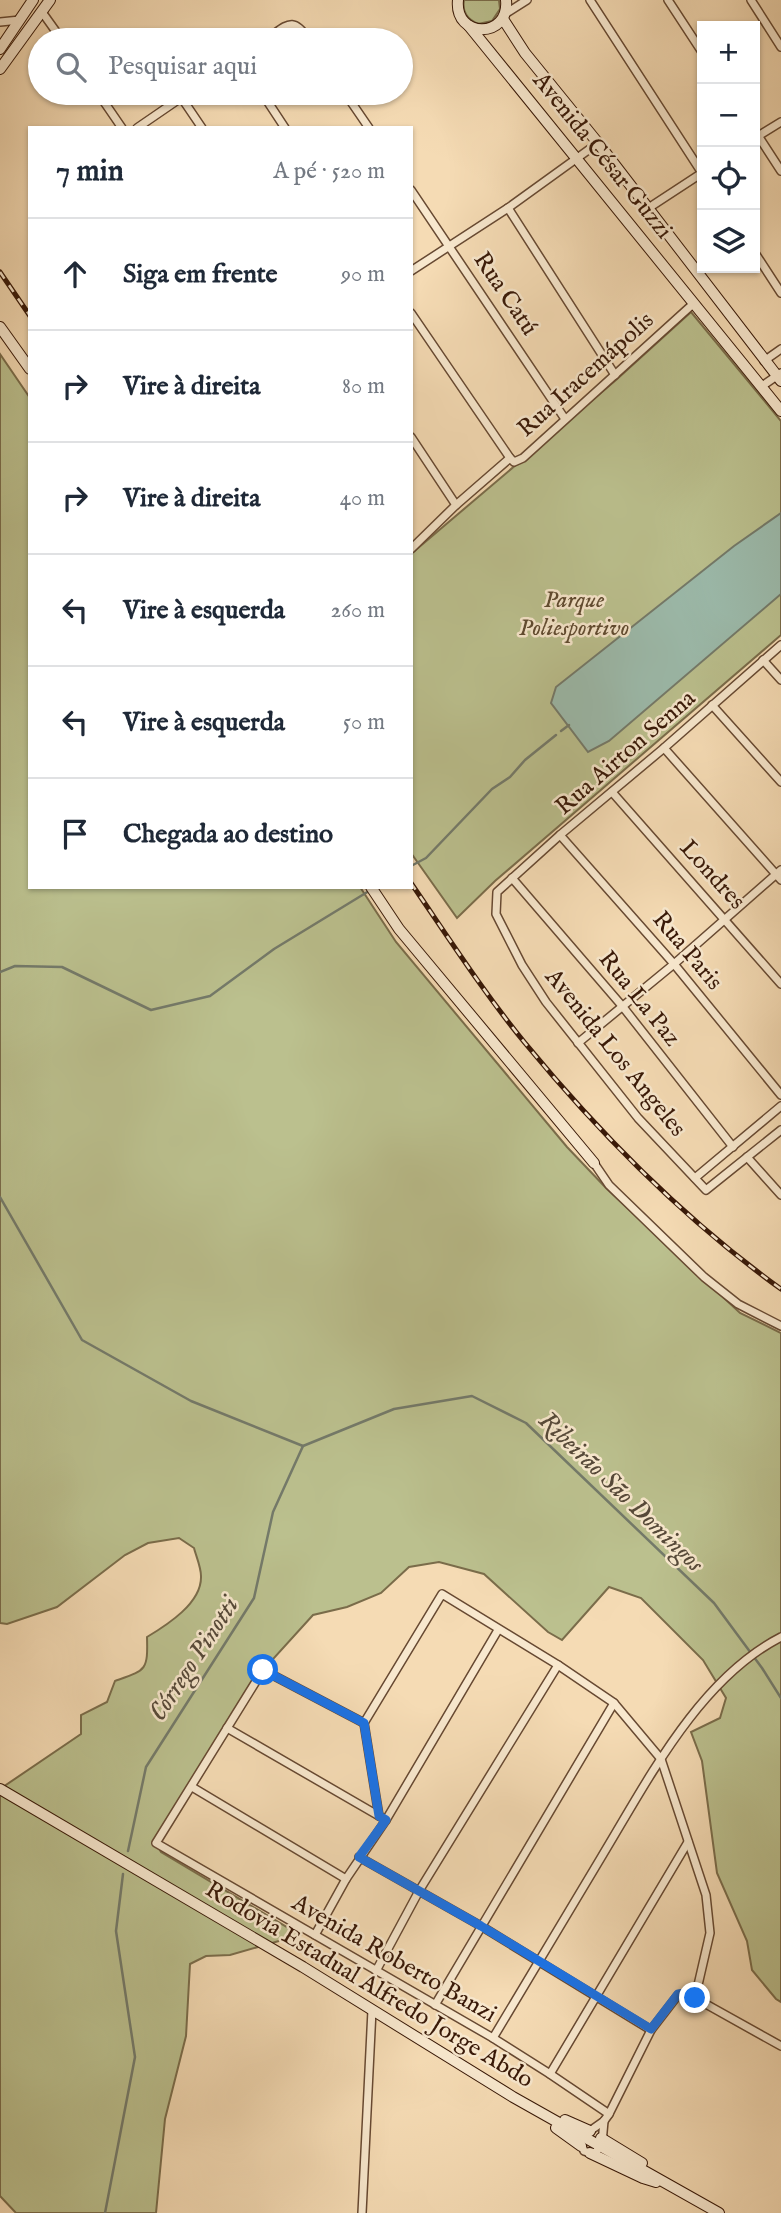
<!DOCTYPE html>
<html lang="pt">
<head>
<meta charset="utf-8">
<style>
	body { margin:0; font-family:"IM FELL English",serif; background:#f6f6f7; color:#1f2937 }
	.controls { position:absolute; right:21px; top:21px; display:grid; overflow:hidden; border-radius:0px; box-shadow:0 2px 5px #0004 }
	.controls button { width:63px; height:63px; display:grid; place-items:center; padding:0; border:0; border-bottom:2px solid #e0e1e3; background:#fff; color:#1f2937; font:35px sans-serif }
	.stop { position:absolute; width:21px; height:21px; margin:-16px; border:5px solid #1a73e8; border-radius:50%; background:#fff }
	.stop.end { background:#1a73e8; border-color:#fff; box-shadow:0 2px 7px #0008 }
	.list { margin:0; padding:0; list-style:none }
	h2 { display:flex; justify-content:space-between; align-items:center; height:91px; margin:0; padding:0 28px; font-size:30px }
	h2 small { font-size:23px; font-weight:400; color:#747a83 }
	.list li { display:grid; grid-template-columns:46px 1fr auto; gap:21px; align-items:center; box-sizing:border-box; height:112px; padding:0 28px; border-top:2px solid #e0e1e3 }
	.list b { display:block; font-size:26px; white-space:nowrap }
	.list em { font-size:23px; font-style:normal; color:#747a83 }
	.icon { flex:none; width:38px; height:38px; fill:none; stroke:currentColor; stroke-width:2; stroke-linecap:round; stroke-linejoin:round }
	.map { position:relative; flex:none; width:781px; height:2213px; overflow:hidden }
	.search { position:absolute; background:#fff; box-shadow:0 2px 5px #0004; left:28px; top:28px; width:385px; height:77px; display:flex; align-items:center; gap:18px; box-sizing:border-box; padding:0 24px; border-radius:38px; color:#747a83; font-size:26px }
	.panel { position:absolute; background:#fff; box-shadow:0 2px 5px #0004; left:28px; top:126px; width:385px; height:763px; border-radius:0px }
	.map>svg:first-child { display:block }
	.green { fill:#bbc08e; stroke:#7a6c4a; stroke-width:2 }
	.water { fill:#9cbbac; stroke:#747a6a; stroke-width:2 }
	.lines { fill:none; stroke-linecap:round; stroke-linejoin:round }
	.stream { stroke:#747a6a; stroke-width:2.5 }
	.street-casing { stroke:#674932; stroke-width:10 }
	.secondary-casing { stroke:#381807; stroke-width:12 }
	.street { stroke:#f8e8ce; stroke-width:7 }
	.secondary { stroke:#f8e8ce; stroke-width:10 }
	.rail-casing { stroke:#381807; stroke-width:5 }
	.rail { stroke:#f8e8ce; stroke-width:2.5; stroke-dasharray:8; stroke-linecap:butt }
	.route { stroke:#1a73e8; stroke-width:9 }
	.labels { text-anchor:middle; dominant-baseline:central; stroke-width:5; stroke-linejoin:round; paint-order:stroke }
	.street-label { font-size:24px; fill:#381807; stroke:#f8e8ce }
	.park-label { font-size:24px; font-style:italic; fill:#5f4a30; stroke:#f8e8ce }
	.water-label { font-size:26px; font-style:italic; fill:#564939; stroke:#f8e8ce }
</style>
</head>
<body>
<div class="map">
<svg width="781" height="2213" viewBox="0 0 781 2213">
	<rect width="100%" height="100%" fill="#f5dbb4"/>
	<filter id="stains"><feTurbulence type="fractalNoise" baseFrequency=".00286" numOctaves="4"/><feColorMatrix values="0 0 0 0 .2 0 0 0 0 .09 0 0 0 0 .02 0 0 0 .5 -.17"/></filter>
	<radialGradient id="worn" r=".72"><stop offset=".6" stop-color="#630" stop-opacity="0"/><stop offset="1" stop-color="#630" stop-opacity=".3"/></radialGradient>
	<!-- green -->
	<g class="green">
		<path d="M464 0H499L500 9 492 21 478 24C467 19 462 12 464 0Z"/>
		<polygon points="691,312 781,421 781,635 495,881 457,918 411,853 411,554 616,380"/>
		<path d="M0 354 30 398V887H360L396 942 567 1147 607 1189 740 1313 781 1333V2002L776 1999 752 1970 747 1941 717 1873 702 1761 691 1732 720 1718 726 1698 703 1660 641 1598 609 1587 562 1640 548 1632 484 1574 439 1562 409 1567 381 1593 347 1607 313 1615 263 1670 156 1843 161 1852 300 1935 230 1955 206 1956 190 1964 186 2036 165 2119 156 2213H16L0 2196V1789L81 1734V1715L107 1702 115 1681C146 1670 148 1671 147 1637 167 1625 202 1603 201 1576 201 1567 196 1556 194 1548L179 1538 148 1543 125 1555 57 1607 7 1624 0 1623Z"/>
	</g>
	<!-- water -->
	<polygon class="water" points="781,513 781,594 609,741 588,752 551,703 556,687 734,546"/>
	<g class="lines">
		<!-- stream -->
		<g class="stream">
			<polyline points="561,731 569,725"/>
			<polyline points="411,866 426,858 492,789 510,777 525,760 556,735"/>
			<polyline points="0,972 15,966 62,967 151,1010 210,996 274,949 369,891"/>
			<polyline points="0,1197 82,1340 191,1401 303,1446 394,1409 472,1396 526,1423 714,1603 762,1668 781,1698"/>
			<polyline points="128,1851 146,1767 254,1598 273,1512 303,1446"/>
			<polyline points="105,2213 135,2057 116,1931 123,1874"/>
		</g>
		<!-- street casing -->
		<g class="street-casing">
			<g id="street">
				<polyline points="590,0 702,173 647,209"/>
				<polyline points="668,0 702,52"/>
				<polyline points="751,0 781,47"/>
				<polyline points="42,12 62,40"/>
				<polyline points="505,14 527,0"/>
				<polyline points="0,22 20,20"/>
				<path d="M265 40C287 26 292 14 309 40"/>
				<polyline points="98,93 122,128"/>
				<polyline points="262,93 285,128"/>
				<polyline points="345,93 369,128"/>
				<polyline points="181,97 202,128"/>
				<polyline points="137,128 188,93"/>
				<polyline points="755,131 781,171"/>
				<polyline points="755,138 781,122"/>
				<polyline points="411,190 565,419"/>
				<polyline points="508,208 615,375"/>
				<polyline points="755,253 781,293"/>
				<polyline points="411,271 508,208 598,143"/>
				<polyline points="411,313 510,458"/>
				<polyline points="764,361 781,349"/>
				<polyline points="762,386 781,373"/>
				<polyline points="411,437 456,505"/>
				<polyline points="411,549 456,505 510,458 514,462 523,458 693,304"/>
				<polyline points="781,645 664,748 560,835 497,892 496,914 522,965 546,1002 638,1118 706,1190 781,1130"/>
				<polyline points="763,660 781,680"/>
				<polyline points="712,705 781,782"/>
				<polyline points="664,748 781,880"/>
				<polyline points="612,792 781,984"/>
				<polyline points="560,835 674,964 781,1095"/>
				<polyline points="512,878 623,1007 733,1147"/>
				<polyline points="578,1043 674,964 781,870"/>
				<polyline points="747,1157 781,1195"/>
				<polyline points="594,1163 609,1185 704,1277 738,1304 781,1326"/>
				<polyline points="695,1178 781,1106"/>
				<polyline points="364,1723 263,1670 156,1843 493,2038 550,2074 609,2114"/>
				<polyline points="364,1723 442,1594 558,1665 614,1703 661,1759 706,1895 710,1933 695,1998"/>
				<polyline points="364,1723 379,1816"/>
				<polyline points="227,1728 386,1820"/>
				<polyline points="192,1787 346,1879"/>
				<polyline points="359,1857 481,1926 651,2030"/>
				<polyline points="315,1935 346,1879 386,1820 498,1630"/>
				<polyline points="376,1971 419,1891 558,1665"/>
				<polyline points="435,2005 614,1703"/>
				<path d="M493 2038C529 1977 566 1917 602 1856 648 1780 699 1679 781 1637"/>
				<polyline points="550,2074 688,1842"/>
				<polyline points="587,2133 604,2121 609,2114 651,2030 678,1995 686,1993 695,1998 781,2046"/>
				<polyline points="580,2141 584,2151 590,2153 596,2152 602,2143 604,2121"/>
				<polyline points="362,2213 372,2010"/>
			</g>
		</g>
		<!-- secondary casing -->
		<g class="secondary-casing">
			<g id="secondary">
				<path d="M458 0C454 39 510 39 506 0"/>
				<polyline points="503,19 525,53 598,143 781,381"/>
				<polyline points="469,26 781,411"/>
				<polyline points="0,49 33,0"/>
				<polyline points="0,69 50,0"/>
				<polyline points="0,327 30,369"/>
				<polyline points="371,887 399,929 594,1163"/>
				<polyline points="0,1789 303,1967 513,2097 719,2213"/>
				<polyline points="565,2120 590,2131"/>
				<polyline points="556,2128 581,2146"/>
				<polyline points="601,2138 642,2163"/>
				<polyline points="590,2153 643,2178 656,2182"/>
			</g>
		</g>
		<!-- street -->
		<use href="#street" class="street"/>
		<!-- secondary -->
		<use href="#secondary" class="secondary"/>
		<!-- rail casing -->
		<g class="rail-casing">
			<g id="rail">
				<polyline points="0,272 30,316"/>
				<path d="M411 883C448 937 484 993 525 1043 600 1134 685 1220 781 1289"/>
			</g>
		</g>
		<!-- rail -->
		<use href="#rail" class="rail"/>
	</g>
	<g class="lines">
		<!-- route -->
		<polyline class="route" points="263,1670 364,1723 379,1816 386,1820 359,1857 481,1926 651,2029 678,1994 686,1993 695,1998"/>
	</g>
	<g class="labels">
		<!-- street labels -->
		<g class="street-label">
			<text transform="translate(602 156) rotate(51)">Avenida César Guzzi</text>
			<text transform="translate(505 294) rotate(56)">Rua Catú</text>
			<text transform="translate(586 375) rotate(-42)">Rua Iracemápolis</text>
			<text transform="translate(626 753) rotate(-41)">Rua Airton Senna</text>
			<text transform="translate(712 875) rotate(48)">Londres</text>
			<text transform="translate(687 951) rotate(50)">Rua Paris</text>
			<text transform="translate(639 999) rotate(51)">Rua La Paz</text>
			<text transform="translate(615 1053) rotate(51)">Avenida Los Angeles</text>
			<text transform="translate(394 1959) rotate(30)">Avenida Roberto Banzi</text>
			<text transform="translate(369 1985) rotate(31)">Rodovia Estadual Alfredo Jorge Abdo</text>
		</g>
		<!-- park labels -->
		<g class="park-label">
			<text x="574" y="600">Parque<tspan x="574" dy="28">Poliesportivo</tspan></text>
		</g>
		<!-- water labels -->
		<g class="water-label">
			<text transform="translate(621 1492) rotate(44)">Ribeirão São Domingos</text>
			<text transform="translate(194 1659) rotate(-57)">Córrego Pinotti</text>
		</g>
	</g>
	<rect width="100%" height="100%" filter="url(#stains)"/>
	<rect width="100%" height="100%" fill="url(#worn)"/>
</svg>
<div class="controls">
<button>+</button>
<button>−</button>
<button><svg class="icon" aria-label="locate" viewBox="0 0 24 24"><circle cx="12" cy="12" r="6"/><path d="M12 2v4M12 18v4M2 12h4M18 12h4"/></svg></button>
<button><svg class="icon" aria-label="layers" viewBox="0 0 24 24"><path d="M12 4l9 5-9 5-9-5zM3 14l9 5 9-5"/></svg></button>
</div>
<div class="stop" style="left:263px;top:1670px"></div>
<div class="stop end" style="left:695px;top:1998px"></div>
<div class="search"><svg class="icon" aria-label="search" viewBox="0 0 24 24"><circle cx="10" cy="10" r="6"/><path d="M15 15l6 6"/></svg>Pesquisar aqui</div>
<section class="panel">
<h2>7 min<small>A pé · 520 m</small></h2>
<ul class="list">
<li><svg class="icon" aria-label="ahead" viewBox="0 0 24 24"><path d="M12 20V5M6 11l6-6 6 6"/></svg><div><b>Siga em frente</b></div><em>90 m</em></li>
<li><svg class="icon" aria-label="right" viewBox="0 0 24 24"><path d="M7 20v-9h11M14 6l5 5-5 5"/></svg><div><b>Vire à direita</b></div><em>80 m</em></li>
<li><svg class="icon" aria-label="right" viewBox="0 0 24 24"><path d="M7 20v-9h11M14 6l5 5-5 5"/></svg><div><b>Vire à direita</b></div><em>40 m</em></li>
<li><svg class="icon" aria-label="left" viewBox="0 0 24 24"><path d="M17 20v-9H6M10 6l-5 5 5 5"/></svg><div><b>Vire à esquerda</b></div><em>260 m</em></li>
<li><svg class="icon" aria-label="left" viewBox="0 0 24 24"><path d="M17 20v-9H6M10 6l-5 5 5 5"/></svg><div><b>Vire à esquerda</b></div><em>50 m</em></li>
<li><svg class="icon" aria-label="arrive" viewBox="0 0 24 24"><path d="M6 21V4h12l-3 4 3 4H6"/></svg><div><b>Chegada ao destino</b></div></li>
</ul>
</section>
</div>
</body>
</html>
